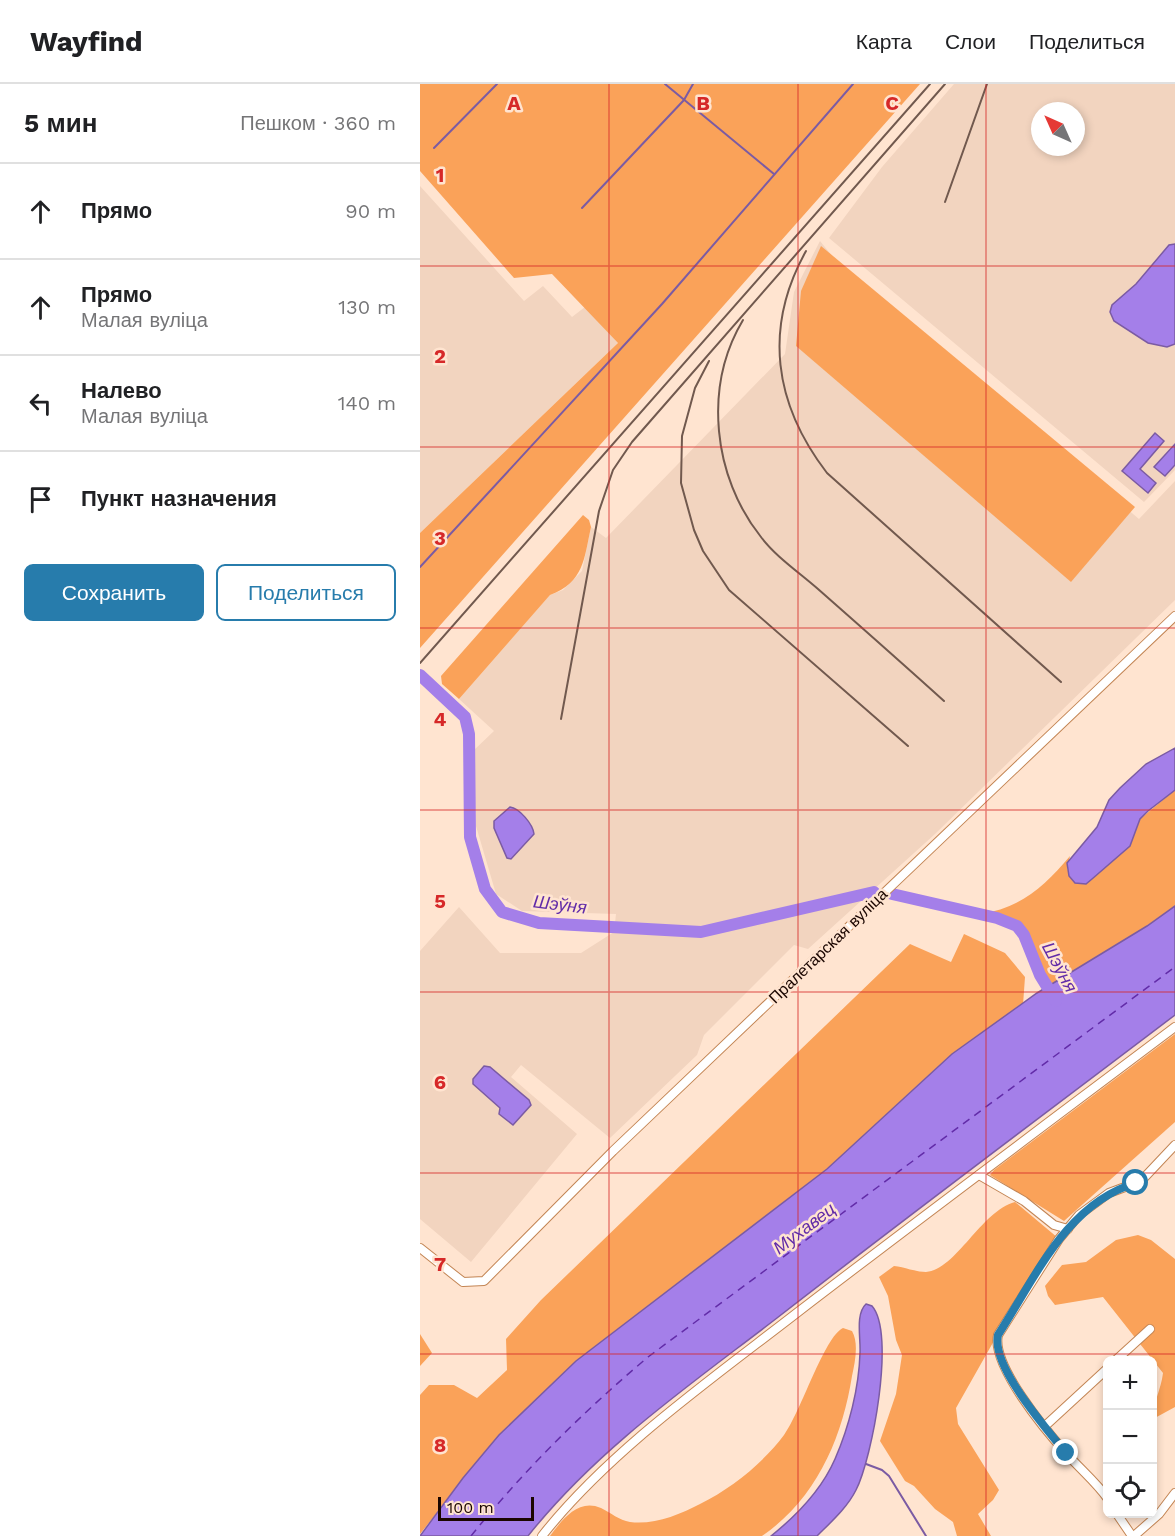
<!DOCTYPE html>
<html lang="ru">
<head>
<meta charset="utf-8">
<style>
	body { margin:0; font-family:"Work Sans",sans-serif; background:#f6f6f6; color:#202124 }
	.controls { position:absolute; right:18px; bottom:18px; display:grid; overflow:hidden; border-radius:9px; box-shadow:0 3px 9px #0003 }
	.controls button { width:54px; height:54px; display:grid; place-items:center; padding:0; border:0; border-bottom:2px solid #e0e0e0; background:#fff; color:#202124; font:30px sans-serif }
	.compass { position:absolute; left:611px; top:18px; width:54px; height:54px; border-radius:50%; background:#fff; box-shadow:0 3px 9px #0003; rotate:315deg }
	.scale { position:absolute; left:18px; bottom:15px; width:96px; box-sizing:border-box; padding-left:6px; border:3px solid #1b0600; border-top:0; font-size:16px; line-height:21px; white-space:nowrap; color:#1b0600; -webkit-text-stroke:4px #ffe4d0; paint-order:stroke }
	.stop { position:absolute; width:18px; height:18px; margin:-14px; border:4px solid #277cac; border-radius:50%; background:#fff }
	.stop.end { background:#277cac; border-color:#fff; box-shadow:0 2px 6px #0008 }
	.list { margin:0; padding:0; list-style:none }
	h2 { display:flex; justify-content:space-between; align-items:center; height:78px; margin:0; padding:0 24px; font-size:26px }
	h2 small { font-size:20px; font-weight:400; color:#757577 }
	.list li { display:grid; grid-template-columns:39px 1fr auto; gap:18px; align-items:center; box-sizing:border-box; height:96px; padding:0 24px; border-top:2px solid #e0e0e0 }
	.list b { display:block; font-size:22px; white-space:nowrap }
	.list p { margin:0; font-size:20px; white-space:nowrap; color:#757577 }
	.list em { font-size:20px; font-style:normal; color:#757577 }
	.actions { display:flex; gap:12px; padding:18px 24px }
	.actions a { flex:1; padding:14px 0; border:2px solid #277cac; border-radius:9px; text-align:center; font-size:21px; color:#277cac }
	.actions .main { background:#277cac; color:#fff }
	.icon { flex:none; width:33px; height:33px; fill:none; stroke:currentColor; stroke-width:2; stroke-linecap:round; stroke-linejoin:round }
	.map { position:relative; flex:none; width:755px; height:1452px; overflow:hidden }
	header { display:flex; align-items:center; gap:36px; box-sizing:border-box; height:84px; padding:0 30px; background:#fff; border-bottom:2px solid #e0e0e0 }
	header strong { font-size:28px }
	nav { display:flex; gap:33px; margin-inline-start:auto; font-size:21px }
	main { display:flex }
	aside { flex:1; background:#fff }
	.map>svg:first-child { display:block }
	.built { fill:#f2d4bf; fill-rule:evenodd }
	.green { fill:#faa259 }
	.water { fill:#a47fe9; stroke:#7b5ba3; stroke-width:1.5 }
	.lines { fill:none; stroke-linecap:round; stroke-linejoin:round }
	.stream { stroke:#7b5ba3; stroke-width:2 }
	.river { stroke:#a47fe9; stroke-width:12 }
	.ferry { stroke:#622ca8; stroke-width:1.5; stroke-dasharray:8 6; stroke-linecap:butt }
	.minor-casing { stroke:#c38554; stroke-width:10 }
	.minor { stroke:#fff; stroke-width:8 }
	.rail { stroke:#71594e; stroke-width:2 }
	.route { stroke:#277cac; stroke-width:8 }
	.grid { fill:none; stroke:#d62828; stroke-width:1.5; stroke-opacity:0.55 }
	.labels { text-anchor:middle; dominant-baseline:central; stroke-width:5; stroke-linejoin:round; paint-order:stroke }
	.street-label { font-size:16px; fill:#1b0600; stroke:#ffe4d0 }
	.water-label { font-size:18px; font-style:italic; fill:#622ca8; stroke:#ffe4d0 }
	.grid-label { font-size:20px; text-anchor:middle; font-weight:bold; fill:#d62828; stroke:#ffe4d0; stroke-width:5; stroke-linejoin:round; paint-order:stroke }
</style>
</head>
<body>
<header>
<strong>Wayfind</strong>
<nav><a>Карта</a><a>Слои</a><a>Поделиться</a></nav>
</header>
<main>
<aside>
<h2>5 мин<small>Пешком · 360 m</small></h2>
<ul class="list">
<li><svg class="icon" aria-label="ahead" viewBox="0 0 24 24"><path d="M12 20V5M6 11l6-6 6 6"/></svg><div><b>Прямо</b></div><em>90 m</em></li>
<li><svg class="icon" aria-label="ahead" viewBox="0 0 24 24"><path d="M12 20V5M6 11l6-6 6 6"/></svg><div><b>Прямо</b><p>Малая вуліца</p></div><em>130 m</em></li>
<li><svg class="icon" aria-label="left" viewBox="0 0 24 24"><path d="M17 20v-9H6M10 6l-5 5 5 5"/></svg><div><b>Налево</b><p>Малая вуліца</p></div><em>140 m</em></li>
<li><svg class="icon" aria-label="arrive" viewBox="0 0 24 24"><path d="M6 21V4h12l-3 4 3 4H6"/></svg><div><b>Пункт назначения</b></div></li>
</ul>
<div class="actions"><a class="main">Сохранить</a><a>Поделиться</a></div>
</aside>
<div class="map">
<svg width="755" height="1452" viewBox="0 0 755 1452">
	<rect width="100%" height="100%" fill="#ffe4d0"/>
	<!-- built -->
	<g class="built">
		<path d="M534 0H755V386L724 418 409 154 462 83ZM620 27H656V63H620Z"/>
		<polygon points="0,102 104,217 123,202 152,233 165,223 198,259 0,449"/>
		<polygon points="400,157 422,184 719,435 755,397 755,516 515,750 388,865 374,861 284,951 277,971 190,1054 101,981 91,993 157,1050 51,1178 0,1135 0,867 39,823 80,869 161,869 194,848 196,830 102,827 76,810 56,742 53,667 74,647 39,615 130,511 143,506 162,487 171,443 186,454 365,270 374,208"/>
	</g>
	<!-- green -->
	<g class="green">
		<polygon points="0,0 500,0 0,564 0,449 198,259 132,190 94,194 0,87"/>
		<polygon points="401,162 715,423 651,498 376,262 381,207"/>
		<path d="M163 431 169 436 171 443C164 475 164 498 130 511L39 615 22 600 21 592Z"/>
		<path d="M755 706V822L727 842 627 903C601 860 619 843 560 830 601 824 625 802 650 772L647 785 666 800 710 762 720 735Z"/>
		<polygon points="544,850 585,869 605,893 603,921 532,970 407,1085 156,1277 79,1351 0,1450 0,1311 9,1301 34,1301 57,1314 87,1286 86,1255 121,1216 490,860 531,878"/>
		<polygon points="755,950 755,1038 644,1137 570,1091 574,1086"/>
		<path d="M595 1118 638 1154 588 1232 536 1324 538 1340 579 1406 573 1416 558 1430 571 1452H537L533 1438 515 1425 494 1402 485 1397 460 1357 476 1310 482 1271 476 1256 468 1212 459 1193 474 1182C484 1183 496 1188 506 1188 536 1186 561 1127 595 1118Z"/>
		<path d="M718 1151 731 1156 755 1175V1323L733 1335C733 1318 741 1306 743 1289L683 1213 635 1221 628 1212 625 1202 642 1181 666 1178 696 1156Z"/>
		<path d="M423 1244 432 1247C439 1259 435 1278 432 1292 422 1355 396 1415 342 1452H130C142 1436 158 1414 181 1424 191 1429 199 1436 210 1438 234 1441 259 1431 280 1420 312 1404 343 1379 364 1351 381 1328 404 1253 423 1244Z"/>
		<polygon points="0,1250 12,1269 0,1282"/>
	</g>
	<!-- water -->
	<g class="water">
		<polygon points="755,160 755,260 747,263 728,259 694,237 690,228 692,221 716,200 749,161"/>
		<polygon points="735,349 744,357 720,385 736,399 728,409 702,387"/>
		<polygon points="755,360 755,381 745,392 734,383"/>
		<polygon points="755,664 755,706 728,727 720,735 710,762 672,795 666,800 655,799 649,792 647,779 677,743 689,716 700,704 726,680"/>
		<path d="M90 723C99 724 113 740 114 750L91 775 87 774 74 744V737Z"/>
		<path d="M755 822V931C622 1032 488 1132 357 1234 270 1301 177 1365 108 1452H0L43 1394 79 1351 156 1277 407 1085 532 970 617 909 727 842Z"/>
		<polygon points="64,982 70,983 109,1016 111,1021 93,1041 79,1030 80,1024 53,1000 53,995"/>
		<path d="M446 1220 452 1222C476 1249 452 1375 436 1406 427 1424 411 1438 397 1452H351C376 1432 402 1405 415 1375 429 1343 439 1304 440 1269 441 1255 435 1230 446 1220Z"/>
	</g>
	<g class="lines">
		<!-- stream -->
		<g class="stream">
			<polyline points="245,0 354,90"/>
			<polyline points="14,64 77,0"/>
			<polyline points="162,124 264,16 273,0"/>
			<polyline points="0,483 242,220 433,0"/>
			<polyline points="446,1380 462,1386 469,1392 506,1452"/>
		</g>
		<!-- river -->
		<g class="river">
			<polyline points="0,591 45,633 49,650 50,753 65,805 82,828 119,839 281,848 454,808"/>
			<polyline points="472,810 577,834 597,842 604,851 620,891 636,917"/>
		</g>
		<!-- ferry -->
		<path class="ferry" d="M51 1452C104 1386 163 1328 228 1273L755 883"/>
		<!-- minor casing -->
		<g class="minor-casing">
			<g id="minor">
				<polyline points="559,1091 604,1117 634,1141 648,1145"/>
				<polyline points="0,1164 43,1198 64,1197 193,1067 755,532"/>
				<polyline points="696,1276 730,1245"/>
				<polyline points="625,1342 688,1284"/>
				<path d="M688 1415C676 1398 660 1385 647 1370 626 1347 571 1281 578 1251L639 1155 659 1131 689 1109 721 1097 755 1061"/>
				<polyline points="697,1430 712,1452"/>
				<path d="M122 1452C189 1367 293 1294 378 1228 503 1132 629 1038 755 943"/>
				<polyline points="714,1452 739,1430 755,1409"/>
			</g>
		</g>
		<!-- minor -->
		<use href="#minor" class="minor"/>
		<!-- rail -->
		<g class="rail">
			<polyline points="525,118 567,0"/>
			<path d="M386 167C343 244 354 320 407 389L641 598"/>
			<path d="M323 236C283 303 293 393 341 453 356 473 380 489 398 505 440 542 482 579 524 617"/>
			<polyline points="289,277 275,304 262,352 261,399 274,446 283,467 309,506 488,662"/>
			<polyline points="0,579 510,0"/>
			<polyline points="141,635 179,427 193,386 212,358 525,0"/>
		</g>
	</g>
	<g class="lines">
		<!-- route -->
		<path class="route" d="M646 1369C626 1344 571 1282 578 1251 615 1194 647 1119 716 1099"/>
	</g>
	<!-- grid -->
	<path class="grid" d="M189 0V1452M378 0V1452M566 0V1452M0 182H755M0 363H755M0 544H755M0 726H755M0 908H755M0 1089H755M0 1270H755"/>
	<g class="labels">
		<!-- street labels -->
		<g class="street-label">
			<text transform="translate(408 862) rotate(-44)">Пралетарская вуліца</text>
		</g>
		<!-- water labels -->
		<g class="water-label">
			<text transform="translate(140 820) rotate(7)">Шэўня</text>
			<text transform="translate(640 883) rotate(62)">Шэўня</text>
			<text transform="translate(384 1144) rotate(-37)">Мухавец</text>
		</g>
	</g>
	<g class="grid-label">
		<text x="94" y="26">A</text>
		<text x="283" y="26">B</text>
		<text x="472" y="26">C</text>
		<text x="20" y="98">1</text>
		<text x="20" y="279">2</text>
		<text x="20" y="461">3</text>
		<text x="20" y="642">4</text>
		<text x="20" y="824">5</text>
		<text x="20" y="1005">6</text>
		<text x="20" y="1187">7</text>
		<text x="20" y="1368">8</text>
	</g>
</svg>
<div class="controls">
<button>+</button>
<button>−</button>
<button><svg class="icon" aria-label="locate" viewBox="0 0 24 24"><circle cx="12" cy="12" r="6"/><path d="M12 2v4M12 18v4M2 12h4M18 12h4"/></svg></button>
</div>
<svg class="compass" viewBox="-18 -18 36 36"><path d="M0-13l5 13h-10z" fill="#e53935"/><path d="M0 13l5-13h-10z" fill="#757577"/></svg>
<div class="scale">100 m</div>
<div class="stop" style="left:716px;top:1099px"></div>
<div class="stop end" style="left:646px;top:1369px"></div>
</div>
</main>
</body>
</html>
